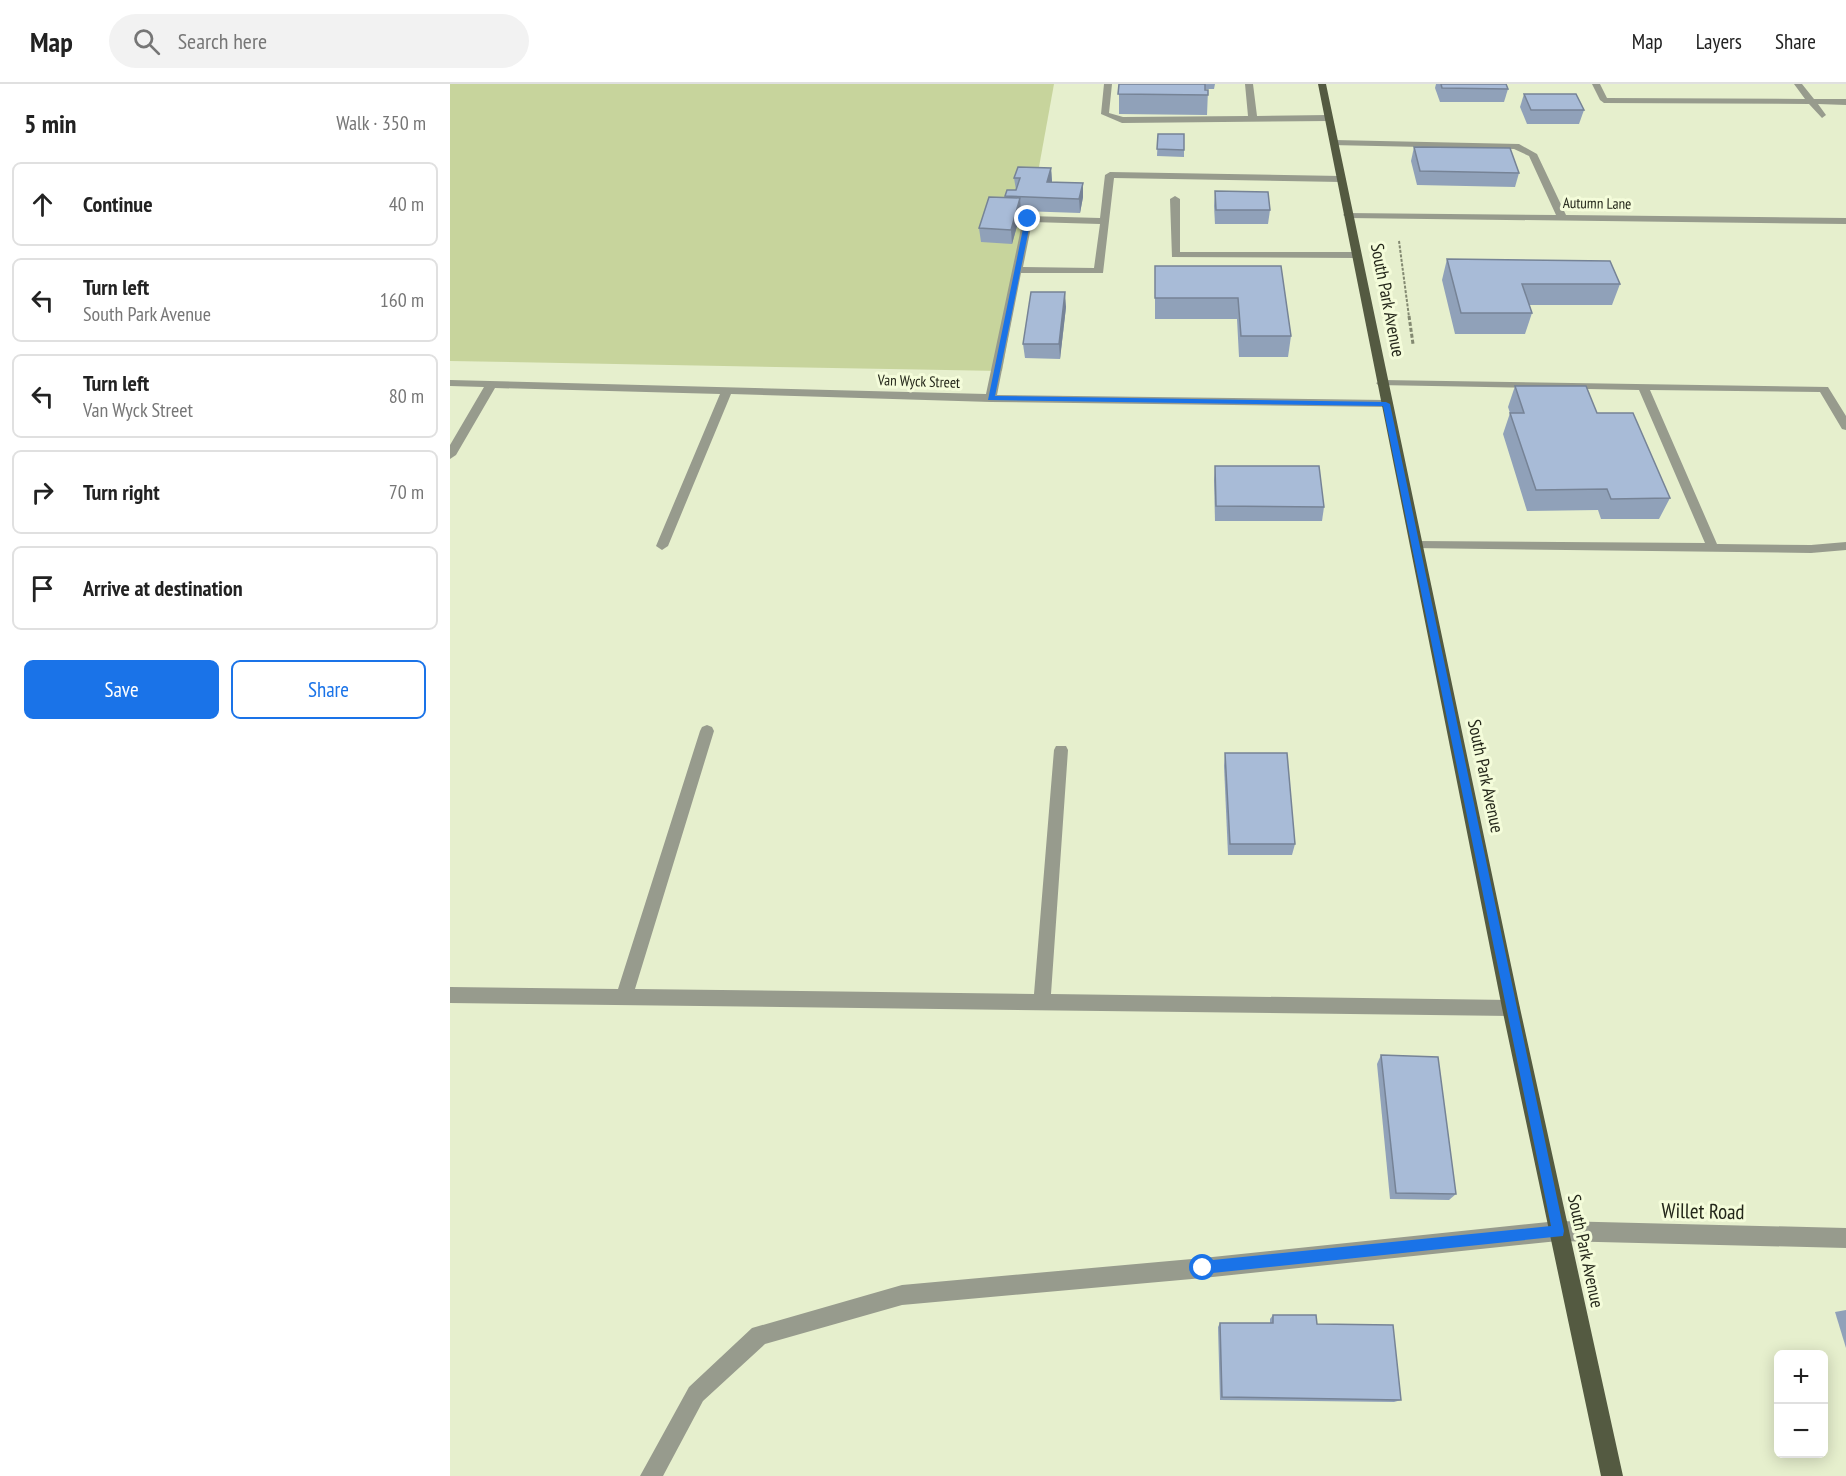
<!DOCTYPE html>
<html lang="en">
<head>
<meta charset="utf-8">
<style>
	body { margin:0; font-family:"PT Sans Narrow",sans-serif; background:#f2f2f2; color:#222 }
	.controls { position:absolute; right:18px; bottom:18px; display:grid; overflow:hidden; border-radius:9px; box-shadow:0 3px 15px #0003 }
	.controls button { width:54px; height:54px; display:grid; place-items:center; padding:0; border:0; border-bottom:2px solid #e0e0e0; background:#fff; color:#222; font:30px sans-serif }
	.stop { position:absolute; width:18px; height:18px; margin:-14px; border:4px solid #1a73e8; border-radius:50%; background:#fff }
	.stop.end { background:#1a73e8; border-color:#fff; box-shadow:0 2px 6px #0008 }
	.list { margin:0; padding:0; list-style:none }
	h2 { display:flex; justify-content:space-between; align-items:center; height:78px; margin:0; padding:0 24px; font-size:26px }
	h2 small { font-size:20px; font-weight:400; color:#767676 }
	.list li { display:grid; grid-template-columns:39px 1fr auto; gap:18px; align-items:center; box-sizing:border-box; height:84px; margin:0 12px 12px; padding:0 12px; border:2px solid #e0e0e0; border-radius:9px }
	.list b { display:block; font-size:22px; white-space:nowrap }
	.list p { margin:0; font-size:20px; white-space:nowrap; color:#767676 }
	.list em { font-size:20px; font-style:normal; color:#767676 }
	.actions { display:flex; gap:12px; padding:18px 24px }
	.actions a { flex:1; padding:14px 0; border:2px solid #1a73e8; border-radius:9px; text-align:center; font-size:21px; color:#1a73e8 }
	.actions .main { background:#1a73e8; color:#fff }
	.icon { flex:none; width:33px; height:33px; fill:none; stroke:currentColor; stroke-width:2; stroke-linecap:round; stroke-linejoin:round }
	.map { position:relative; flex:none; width:1396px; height:1392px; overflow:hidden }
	header { display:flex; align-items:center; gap:36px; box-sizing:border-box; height:84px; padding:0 30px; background:#fff; border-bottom:2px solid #e0e0e0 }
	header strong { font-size:28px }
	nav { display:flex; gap:33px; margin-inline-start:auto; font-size:21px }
	.search { width:420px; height:54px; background:#f2f2f2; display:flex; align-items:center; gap:15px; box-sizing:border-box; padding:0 21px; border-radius:33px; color:#767676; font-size:22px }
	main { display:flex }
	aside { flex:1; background:#fff }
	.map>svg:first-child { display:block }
	.green { fill:#c7d49c }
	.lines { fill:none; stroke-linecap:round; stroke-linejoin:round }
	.path-far1 { stroke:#838971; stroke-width:2; stroke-dasharray:3 1.5; stroke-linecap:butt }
	.path { stroke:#838971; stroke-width:3; stroke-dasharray:4 2; stroke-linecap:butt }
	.minor { fill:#979b8d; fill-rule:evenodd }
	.major { fill:#545a41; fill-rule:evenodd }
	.wall { fill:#90a1b9 }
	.shaded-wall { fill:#768396 }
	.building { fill:#a8bbd7; stroke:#768396; stroke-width:1.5 }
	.route { fill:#1a73e8 }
	.labels { text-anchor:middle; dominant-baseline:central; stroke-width:6; stroke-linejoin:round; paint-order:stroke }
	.far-street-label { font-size:15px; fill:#24271a; stroke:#f4fcda }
	.street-label { font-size:18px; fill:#24271a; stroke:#f4fcda }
	.near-street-label { font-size:21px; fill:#24271a; stroke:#f4fcda }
</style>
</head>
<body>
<header>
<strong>Map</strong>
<div class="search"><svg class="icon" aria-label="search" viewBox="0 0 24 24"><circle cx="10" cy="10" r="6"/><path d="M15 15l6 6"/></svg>Search here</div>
<nav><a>Map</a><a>Layers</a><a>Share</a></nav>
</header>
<main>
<aside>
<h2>5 min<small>Walk · 350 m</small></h2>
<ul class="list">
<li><svg class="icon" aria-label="ahead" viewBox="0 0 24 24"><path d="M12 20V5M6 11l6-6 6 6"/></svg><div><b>Continue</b></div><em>40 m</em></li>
<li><svg class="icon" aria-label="left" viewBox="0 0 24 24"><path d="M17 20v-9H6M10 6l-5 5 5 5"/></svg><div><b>Turn left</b><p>South Park Avenue</p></div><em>160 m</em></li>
<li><svg class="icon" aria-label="left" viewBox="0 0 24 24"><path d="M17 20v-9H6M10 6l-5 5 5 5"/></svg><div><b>Turn left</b><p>Van Wyck Street</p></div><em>80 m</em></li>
<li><svg class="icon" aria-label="right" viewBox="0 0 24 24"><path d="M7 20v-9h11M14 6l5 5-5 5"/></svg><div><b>Turn right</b></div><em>70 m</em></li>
<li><svg class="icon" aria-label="arrive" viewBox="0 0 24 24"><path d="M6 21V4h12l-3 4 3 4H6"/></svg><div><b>Arrive at destination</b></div></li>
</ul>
<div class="actions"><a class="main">Save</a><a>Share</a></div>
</aside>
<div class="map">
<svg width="1396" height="1392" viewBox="0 0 1396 1392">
	<rect width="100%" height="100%" fill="#e6efcd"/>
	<!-- green -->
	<polygon class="green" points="0,0 604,0 552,287 0,277"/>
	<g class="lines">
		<!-- path-far1 -->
		<polyline class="path-far1" points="949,157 959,233"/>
		<!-- path -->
		<polyline class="path" points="959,232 963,260"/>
		<!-- minor -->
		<g class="minor">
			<polygon points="654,0 662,0 659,29 673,33 798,32 795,0 803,0 807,32 879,31 883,34 879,37 672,39 651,30"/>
			<polygon points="1142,0 1150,0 1157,14 1355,15 1344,0 1352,0 1364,15 1396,15 1396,21 1368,20 1376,31 1372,34 1359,20 1154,19 1150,16"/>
			<polygon points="884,56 1069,60 1087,70 1116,131 1396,134 1396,140 898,134 893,131 895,129 1106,131 1079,72 1064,65 881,61 881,57"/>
			<path d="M660 88 891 92 896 95 891 98 664 94 653 189H571L547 311 936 316 940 317V323L541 318 281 310 218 462 212 466 206 462 270 310 45 304 6 371 0 375V361L34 303 0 302V296L536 310 573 135 578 132 650 134 655 91ZM582 138 650 140 644 184 573 183Z"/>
			<polygon points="725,112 730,115 730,168 906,168 911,171 906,174 722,173 720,115"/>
			<polygon points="932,296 1378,303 1396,332 1396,346 1392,345 1370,308 1200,306 1267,460 1361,461 1396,458 1396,466 1361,469 962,464 960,461 966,457 1255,459 1189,306 928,301 926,299"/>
			<polygon points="257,641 262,643 264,647 185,905 584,910 604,666 606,662 616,662 618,666 601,910 1061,916 1067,918 1070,924 1067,930 1061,932 0,919 0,903 168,905 250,647 252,643"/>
			<polygon points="1108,1137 1396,1144 1396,1164 1108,1157 753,1194 452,1221 315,1260 253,1317 213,1392 190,1392 239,1303 302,1244 452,1201 753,1174"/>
		</g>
		<!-- major -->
		<polygon class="major" points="868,0 876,0 1070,924 1173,1392 1151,1392 1052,924"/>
	</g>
	<!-- wall -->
	<g class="wall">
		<polygon points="669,0 765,0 764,5 755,5 755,6 758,6 757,31 669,30"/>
		<polygon points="986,0 1056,0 1058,5 1054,18 990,18 985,4"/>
		<polygon points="1074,10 1134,26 1129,40 1077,40 1070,23"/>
		<polygon points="708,50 734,50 734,73 707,72"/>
		<polygon points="964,63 1069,89 1065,103 967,101 961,77"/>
		<polygon points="601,84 602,98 633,99 633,113 630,129 571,127 562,160 531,158 529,144 555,113 555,112 566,106 564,94"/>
		<polygon points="765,107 820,126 818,140 765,140 764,122"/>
		<polygon points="997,175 1170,200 1162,221 1079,221 1082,229 1075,250 1005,250 992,196"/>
		<polygon points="705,182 831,182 841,252 838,273 789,273 787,235 705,235"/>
		<polygon points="616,223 610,275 575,274 573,260"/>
		<polygon points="1065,302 1147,329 1220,414 1209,435 1151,435 1148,426 1077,427 1053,350 1060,329 1058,323"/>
		<polygon points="765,382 874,423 872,437 765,437 764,396"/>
		<polygon points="775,669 845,760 842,771 778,771 774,682"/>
		<polygon points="931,971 1006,1110 999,1116 940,1115 927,980"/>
		<polygon points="1396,1226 1396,1264 1385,1228"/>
		<polygon points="823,1231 867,1240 951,1316 944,1318 770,1316 768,1243 770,1239 820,1239 820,1235"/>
	</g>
	<!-- shaded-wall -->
	<g class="shaded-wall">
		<polygon points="601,84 602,98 597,98"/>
		<polygon points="633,99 633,113 630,129 629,115"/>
		<polygon points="570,114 571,128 562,160 561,146"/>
		<polygon points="615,208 616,223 610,275 609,260"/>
	</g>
	<!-- building -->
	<g class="building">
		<polygon points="669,0 755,0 755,6 758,6 758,11 668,10"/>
		<polygon points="991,0 1056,0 1058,5 992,4"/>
		<polygon points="1074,10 1126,10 1134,26 1081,26"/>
		<polygon points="708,50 734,50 734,66 707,65"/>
		<polygon points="964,63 1060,64 1069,89 970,87"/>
		<polygon points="568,83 601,84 597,98 633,99 629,115 555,112 557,106 566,106 570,94 564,94"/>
		<polygon points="765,107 818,108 820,126 766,126"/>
		<polygon points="539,113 570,114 561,146 529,144"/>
		<polygon points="997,175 1160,177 1170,200 1072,200 1082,229 1011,229"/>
		<polygon points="705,182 831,182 841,252 791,252 788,214 705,214"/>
		<polygon points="581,208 615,208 609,260 573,260"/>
		<polygon points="1065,302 1136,302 1147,329 1183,329 1220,414 1161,415 1157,405 1086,406 1060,329 1074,329"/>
		<polygon points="765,382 869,382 874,423 766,422"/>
		<polygon points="775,669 837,669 845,760 780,760"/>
		<polygon points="931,971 988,973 1006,1110 946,1109"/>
		<polygon points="823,1231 866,1231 867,1240 943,1241 951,1316 772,1313 770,1239 823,1239"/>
	</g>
	<!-- route -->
	<polygon class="route" points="578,133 581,135 545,312 936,318 940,320 1114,1147 1113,1152 753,1190 748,1188 747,1184 748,1179 753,1177 1101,1142 933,322 538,316 575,135"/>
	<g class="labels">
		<!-- far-street labels -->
		<g class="far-street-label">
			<text transform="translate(1147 119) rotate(1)">Autumn Lane</text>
			<text transform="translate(469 297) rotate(2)">Van Wyck Street</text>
		</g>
		<!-- street labels -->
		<g class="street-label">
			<text transform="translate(938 216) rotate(79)">South Park Avenue</text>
			<text transform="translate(1036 692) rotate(78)">South Park Avenue</text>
			<text transform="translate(1136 1167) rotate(78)">South Park Avenue</text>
		</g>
		<!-- near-street labels -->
		<g class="near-street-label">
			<text transform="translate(1253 1127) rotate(1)">Willet Road</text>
		</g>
	</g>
</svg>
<div class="controls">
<button>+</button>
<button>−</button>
</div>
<div class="stop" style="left:753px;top:1184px"></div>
<div class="stop end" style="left:578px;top:135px"></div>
</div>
</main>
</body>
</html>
